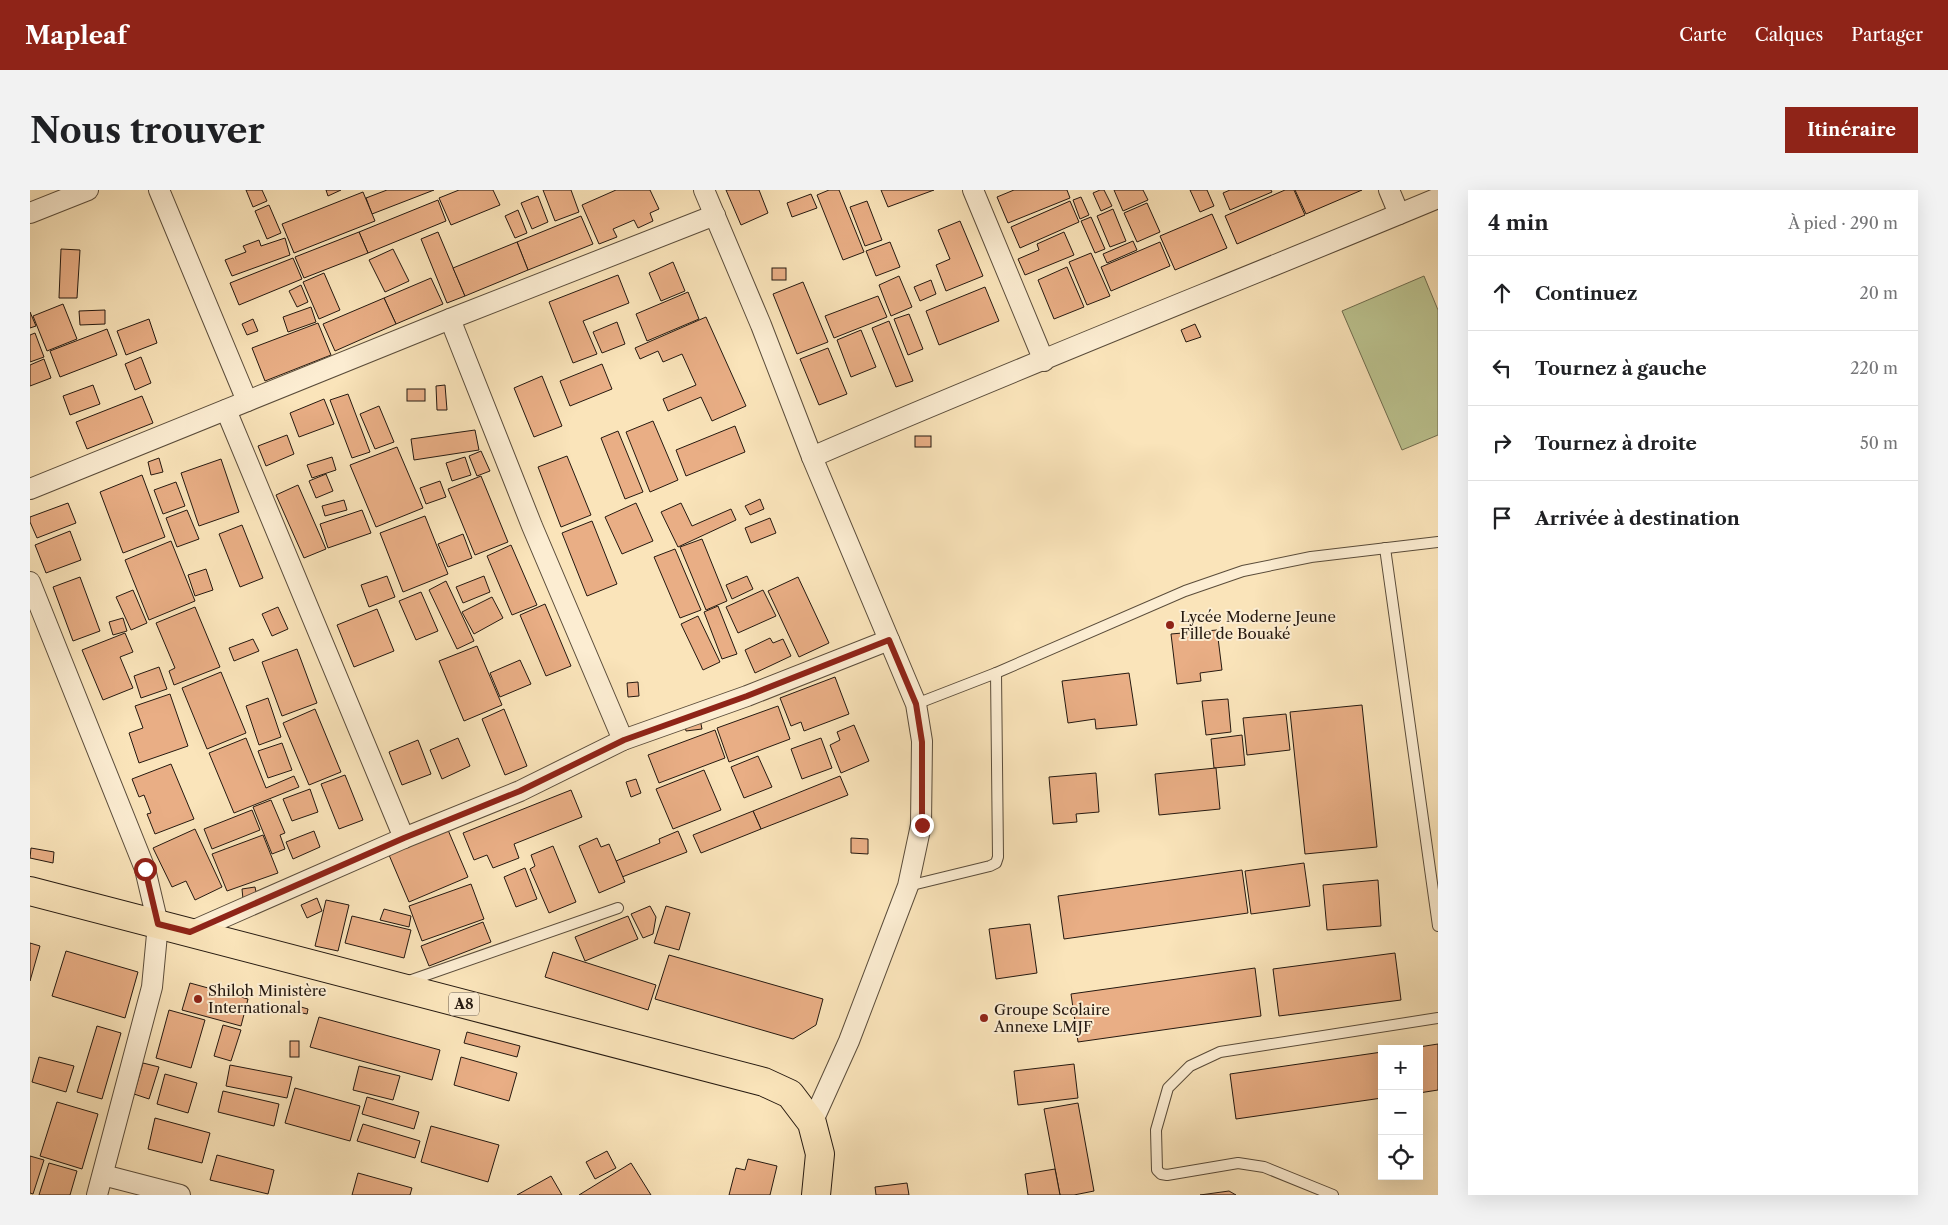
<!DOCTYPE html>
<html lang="fr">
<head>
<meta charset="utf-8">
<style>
	body { margin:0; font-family:"Libre Caslon Text",serif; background:#f2f2f2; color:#202124 }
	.controls { position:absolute; right:15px; bottom:15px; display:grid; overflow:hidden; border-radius:0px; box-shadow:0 5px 20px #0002 }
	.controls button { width:45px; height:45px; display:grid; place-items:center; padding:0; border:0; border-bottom:1px solid #e0e0e0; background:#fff; color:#202124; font:25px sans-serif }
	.stop { position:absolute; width:15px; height:15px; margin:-11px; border:4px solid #8f2418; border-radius:50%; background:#fff }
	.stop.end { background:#8f2418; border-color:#fff; box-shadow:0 1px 5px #0008 }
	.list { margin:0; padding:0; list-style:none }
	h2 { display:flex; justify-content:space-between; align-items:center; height:65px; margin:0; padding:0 20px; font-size:21px }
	h2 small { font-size:16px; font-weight:400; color:#757577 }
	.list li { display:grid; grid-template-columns:32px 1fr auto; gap:15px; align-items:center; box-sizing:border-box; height:75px; padding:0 20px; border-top:1px solid #e0e0e0 }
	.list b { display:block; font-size:19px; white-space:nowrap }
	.list em { font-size:16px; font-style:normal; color:#757577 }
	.icon { flex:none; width:28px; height:28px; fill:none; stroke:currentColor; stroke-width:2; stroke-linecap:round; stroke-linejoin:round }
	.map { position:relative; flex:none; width:1408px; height:1005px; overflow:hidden; border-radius:0px }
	header { display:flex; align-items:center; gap:30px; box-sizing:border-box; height:70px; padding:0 25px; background:#8f2418; color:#fff }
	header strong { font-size:24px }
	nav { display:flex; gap:28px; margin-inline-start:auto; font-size:18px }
	.intro { display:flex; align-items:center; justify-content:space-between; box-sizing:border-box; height:120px; padding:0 30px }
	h1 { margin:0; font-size:35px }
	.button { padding:12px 22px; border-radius:0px; background:#8f2418; color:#fff; font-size:18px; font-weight:700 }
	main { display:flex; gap:30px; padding:0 30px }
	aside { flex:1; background:#fff; border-radius:0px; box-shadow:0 5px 20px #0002 }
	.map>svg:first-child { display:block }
	.park { fill:#bcc491; stroke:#706e50 }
	.building { fill:#e9ae85; stroke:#251910 }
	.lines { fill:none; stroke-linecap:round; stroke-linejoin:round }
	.lane-casing { stroke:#5a4c3a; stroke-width:12 }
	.street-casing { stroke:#5a4c3a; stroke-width:22 }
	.primary-casing { stroke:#251910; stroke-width:30 }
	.lane { stroke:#fcedd2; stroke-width:10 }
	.street { stroke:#fcedd2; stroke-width:20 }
	.primary { stroke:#fae4ba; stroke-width:28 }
	.route { stroke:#8f2418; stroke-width:6 }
	.poi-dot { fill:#8f2418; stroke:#fcedd2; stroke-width:2 }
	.labels { text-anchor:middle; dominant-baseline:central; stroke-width:4; stroke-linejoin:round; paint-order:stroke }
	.shield { fill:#fcedd2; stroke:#66594a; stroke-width:1 }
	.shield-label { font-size:14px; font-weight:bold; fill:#251910 }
	.poi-label { font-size:15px; fill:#251910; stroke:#fcedd2; text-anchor:start }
</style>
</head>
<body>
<header>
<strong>Mapleaf</strong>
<nav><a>Carte</a><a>Calques</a><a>Partager</a></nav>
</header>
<div class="intro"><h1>Nous trouver</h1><a class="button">Itinéraire</a></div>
<main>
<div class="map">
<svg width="1408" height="1005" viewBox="0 0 1408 1005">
	<rect width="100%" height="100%" fill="#fae4ba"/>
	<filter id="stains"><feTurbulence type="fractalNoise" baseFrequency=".004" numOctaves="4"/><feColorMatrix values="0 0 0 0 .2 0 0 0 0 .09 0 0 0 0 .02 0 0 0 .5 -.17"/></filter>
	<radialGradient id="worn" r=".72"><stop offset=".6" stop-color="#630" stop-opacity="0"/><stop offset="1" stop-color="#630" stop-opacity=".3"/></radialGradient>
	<!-- park -->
	<polygon class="park" points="1394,86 1408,120 1408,245 1372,260 1312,121"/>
	<!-- building -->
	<g class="building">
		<polygon points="216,0 232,0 237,11 223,17"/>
		<polygon points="296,0 311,0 298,6"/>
		<polygon points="357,0 404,0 342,24 336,8"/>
		<polygon points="429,0 463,0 470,15 421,35 409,8"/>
		<polygon points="513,0 541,0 549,22 525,31"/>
		<polygon points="586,0 620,0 629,19 620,23 623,31 608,38 604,30 583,39 587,47 569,54 552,15"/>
		<polygon points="696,0 729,0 738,23 711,35"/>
		<polygon points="799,0 809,0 834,62 813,70 787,5"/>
		<polygon points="851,0 904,0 858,17"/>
		<polygon points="984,0 1037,0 1040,8 978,33 967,7"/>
		<polygon points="1070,0 1074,0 1082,16 1071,21 1063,3"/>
		<polygon points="1084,0 1113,0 1118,10 1093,21"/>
		<polygon points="1160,0 1177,0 1184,16 1170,22"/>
		<polygon points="1200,0 1241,0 1242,2 1200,20 1193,3"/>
		<polygon points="1255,0 1264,0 1275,25 1207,54 1195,26"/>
		<polygon points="1265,0 1332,0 1276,24"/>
		<polygon points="333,2 345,31 264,63 252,34"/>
		<polygon points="781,4 787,18 762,27 757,13"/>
		<polygon points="508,6 518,32 502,39 491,13"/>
		<polygon points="1051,7 1059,25 1050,29 1043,10"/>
		<polygon points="408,10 416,31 338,63 329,42"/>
		<polygon points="837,11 852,50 835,56 820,17"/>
		<polygon points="1040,11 1049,32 990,58 981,37"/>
		<polygon points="1117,13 1130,42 1107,52 1094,23"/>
		<polygon points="239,15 251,43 237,49 225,21"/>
		<polygon points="1083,19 1096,51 1080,57 1067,26"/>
		<polygon points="488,20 497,43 485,48 475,26"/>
		<polygon points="1182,24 1197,58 1145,80 1130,46"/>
		<polygon points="551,26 563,54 498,80 487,52"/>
		<polygon points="1061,27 1075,59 1065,63 1051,31"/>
		<polygon points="930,31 953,86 916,101 906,75 920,69 908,40"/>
		<polygon points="329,42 338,63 274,88 265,67"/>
		<polygon points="408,42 435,106 417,113 391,49"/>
		<polygon points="1034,42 1044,65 995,85 988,69 1009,60 1007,54"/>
		<polygon points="255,48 260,65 202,86 195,70 216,62 213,56 229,50 231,56"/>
		<polygon points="1103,51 1107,60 1077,73 1073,64"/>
		<polygon points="487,52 498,80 435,106 423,78"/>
		<polygon points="860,52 870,77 846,86 836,61"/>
		<polygon points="1130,52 1140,76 1081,101 1071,77"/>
		<polygon points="31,59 50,60 47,108 29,108"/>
		<polygon points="363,59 379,91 355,102 339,70"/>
		<polygon points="1061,63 1080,106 1057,115 1039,72"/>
		<polygon points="263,68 272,89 209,115 200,93"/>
		<polygon points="643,72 655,101 631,111 619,83"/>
		<polygon points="1037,77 1054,117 1024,129 1008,90"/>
		<rect x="742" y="78" width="14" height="12"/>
		<polygon points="294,83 310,120 289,129 273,92"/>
		<polygon points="588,85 599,113 553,131 567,164 543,173 519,112"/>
		<polygon points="869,86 882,117 861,126 849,95"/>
		<polygon points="401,88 413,114 366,134 354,108"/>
		<polygon points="901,90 906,104 890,111 884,97"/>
		<polygon points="773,92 798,152 767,164 743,104"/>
		<polygon points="271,95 278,112 267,117 259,101"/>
		<polygon points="955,97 969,131 909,155 896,121"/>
		<polygon points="658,102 669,129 617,151 606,124"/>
		<polygon points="848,106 857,127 804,148 795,126"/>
		<polygon points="354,108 366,134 305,161 293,134"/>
		<polygon points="33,114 47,149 17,161 3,126"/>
		<polygon points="281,117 286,132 258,142 253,127"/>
		<polygon points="75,120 75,134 50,135 49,121"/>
		<polygon points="0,122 6,136 0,138"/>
		<polygon points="879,124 893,159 878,165 864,129"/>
		<polygon points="676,127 716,216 682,231 671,207 638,221 633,209 666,195 652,164 633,172 628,161 610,169 605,158"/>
		<polygon points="119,129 127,153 96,165 87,141"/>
		<polygon points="223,129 228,141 217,145 212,134"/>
		<polygon points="859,131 883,191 866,197 842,138"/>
		<polygon points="587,132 595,154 572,163 563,142"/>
		<polygon points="288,133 301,165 235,191 222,158"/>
		<polygon points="1165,134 1171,147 1156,152 1151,140"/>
		<polygon points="77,139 87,165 30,187 20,161"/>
		<polygon points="831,140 846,177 821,187 807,150"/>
		<polygon points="5,143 14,167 0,172 0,145"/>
		<polygon points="798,158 817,204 789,215 770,169"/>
		<polygon points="111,167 121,193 105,200 95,174"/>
		<polygon points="14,169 21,188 0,196 0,175"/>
		<polygon points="572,174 582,199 540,216 530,191"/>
		<polygon points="512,186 532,236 504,247 484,198"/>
		<polygon points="63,195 70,214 40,225 33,206"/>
		<polygon points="415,195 417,220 407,220 406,196"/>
		<rect x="377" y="199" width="18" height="12"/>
		<polygon points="318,204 340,262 322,268 300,210"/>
		<polygon points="112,206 123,233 57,259 46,232"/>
		<polygon points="294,209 304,234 269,247 260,223"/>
		<polygon points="349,216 364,252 345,259 330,224"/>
		<polygon points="623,231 648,290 620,302 596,242"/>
		<polygon points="705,236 715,262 656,286 646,260"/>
		<polygon points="445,240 449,260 384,270 381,249"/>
		<polygon points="588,241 613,302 595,309 571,248"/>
		<polygon points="257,245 264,264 236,276 228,256"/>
		<rect x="885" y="246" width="16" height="11"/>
		<polygon points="367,257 393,318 346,337 320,275"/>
		<polygon points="451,261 460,281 447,286 439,266"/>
		<polygon points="537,266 561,325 531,337 508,277"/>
		<polygon points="302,267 306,280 282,288 277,275"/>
		<polygon points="435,267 441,285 422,291 416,273"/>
		<polygon points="129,268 133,282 121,285 118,272"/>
		<polygon points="191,269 209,322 169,336 151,283"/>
		<polygon points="296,284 303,301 286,308 279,291"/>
		<polygon points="112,285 135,347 93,363 70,302"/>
		<polygon points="451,286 478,352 445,365 418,299"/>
		<polygon points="410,291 416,307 396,314 390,298"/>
		<polygon points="146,292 155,316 133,324 124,300"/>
		<polygon points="268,295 296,359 274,368 246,305"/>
		<polygon points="730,309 734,319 720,325 715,316"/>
		<polygon points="314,310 317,320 295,326 292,316"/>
		<polygon points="38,313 46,333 7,348 0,332 0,327"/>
		<polygon points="606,313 623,351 592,364 575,327"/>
		<polygon points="651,313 662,336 701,319 706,330 648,357 631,322"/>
		<polygon points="157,320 169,349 147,357 136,328"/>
		<polygon points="332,320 341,343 298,358 290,334"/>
		<polygon points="395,326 418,384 373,402 350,343"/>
		<polygon points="740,328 746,343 721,353 715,338"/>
		<polygon points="562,331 587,394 557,406 532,343"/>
		<polygon points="212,335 233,388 210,397 189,344"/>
		<polygon points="40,341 51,370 16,383 5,355"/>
		<polygon points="433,344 442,368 418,377 408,354"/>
		<polygon points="672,349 697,411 676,420 650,357"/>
		<polygon points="141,351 165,411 119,430 95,370"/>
		<polygon points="481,355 507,415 482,425 457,366"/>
		<polygon points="645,359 671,420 650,428 624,367"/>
		<polygon points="176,379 183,400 165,406 158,385"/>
		<polygon points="357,386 365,407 339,417 331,395"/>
		<polygon points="454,386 460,402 433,413 426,397"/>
		<polygon points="717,386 723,399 702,409 696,395"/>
		<polygon points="50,387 70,441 43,451 23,397"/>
		<polygon points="768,387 799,453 769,467 738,401"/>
		<polygon points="416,391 444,451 427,459 399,400"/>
		<polygon points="103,400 117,433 101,440 86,407"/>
		<polygon points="733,400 746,426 708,443 696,417"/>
		<polygon points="391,402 408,441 386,450 369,411"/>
		<polygon points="462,407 473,428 444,444 432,422"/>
		<polygon points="515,414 541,476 516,486 490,425"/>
		<polygon points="688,416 707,464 692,469 674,422"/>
		<polygon points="165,417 190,477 144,495 139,481 145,478 126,433"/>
		<polygon points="248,417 258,439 242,446 232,424"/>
		<polygon points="347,419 364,461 324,477 307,435"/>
		<polygon points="668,426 690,472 673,480 651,434"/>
		<polygon points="93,428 97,441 83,445 79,432"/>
		<polygon points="1187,440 1192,480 1170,483 1171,491 1147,494 1141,444"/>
		<polygon points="95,443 103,462 90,467 103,498 73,510 52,460"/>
		<polygon points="740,448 743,453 753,449 761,466 725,483 715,460"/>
		<polygon points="223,449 229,461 204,471 199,458"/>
		<polygon points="447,456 472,515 434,531 409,471"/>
		<polygon points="267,459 287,513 252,526 232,472"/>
		<polygon points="490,470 501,494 470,507 460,483"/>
		<polygon points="129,477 137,499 111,508 104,486"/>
		<polygon points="191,482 216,543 177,559 152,498"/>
		<polygon points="1099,483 1107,535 1066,539 1065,529 1038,533 1032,491"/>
		<polygon points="805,487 819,524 774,541 771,532 761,536 750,508"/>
		<polygon points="608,492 609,506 598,507 597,493"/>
		<polygon points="140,504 158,556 109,573 99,543 113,538 105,516"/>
		<polygon points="238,508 251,547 229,555 216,516"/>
		<polygon points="1198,509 1201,542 1176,545 1172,511"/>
		<polygon points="1332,515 1347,657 1275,664 1260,522"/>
		<polygon points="748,516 760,549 699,572 687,538"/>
		<polygon points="285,519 311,582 279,595 253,533"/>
		<polygon points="474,519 497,576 475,585 452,529"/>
		<polygon points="1256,524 1260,560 1217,565 1213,528"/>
		<polygon points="670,529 672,539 656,541 654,531"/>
		<polygon points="824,535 839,571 811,583 800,555 810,550 807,542"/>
		<polygon points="685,540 695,568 629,593 618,565"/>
		<polygon points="1212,545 1215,575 1184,578 1181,549"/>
		<polygon points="216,548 236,598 264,586 269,597 204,623 179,563"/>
		<polygon points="428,548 440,576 412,589 400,560"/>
		<polygon points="791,548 802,578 772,589 761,559"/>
		<polygon points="388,550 401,584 372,595 359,562"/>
		<polygon points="252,553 262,580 238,588 228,561"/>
		<polygon points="728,566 742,597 714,608 701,577"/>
		<polygon points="141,574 164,629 125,644 117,624 121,623 114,605 109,607 102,589"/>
		<polygon points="1186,578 1190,619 1129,625 1125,584"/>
		<polygon points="674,580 691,620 643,639 626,599"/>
		<polygon points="1066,583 1069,622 1046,624 1047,632 1023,634 1019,587"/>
		<polygon points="315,585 333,630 309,639 291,594"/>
		<polygon points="810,586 818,605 731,639 723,621"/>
		<polygon points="606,589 611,603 601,607 596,592"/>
		<polygon points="280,599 288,622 262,631 253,609"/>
		<polygon points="541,600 552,627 484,654 489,668 463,678 457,665 444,670 433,643"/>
		<polygon points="241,610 255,643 250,645 255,659 242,664 223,617"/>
		<polygon points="222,620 230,640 182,659 174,639"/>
		<polygon points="723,621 731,639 671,663 663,645"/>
		<polygon points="165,639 192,697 165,710 156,691 142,697 123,658"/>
		<polygon points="418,640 438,687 379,712 359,665"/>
		<polygon points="284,641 290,657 263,669 256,652"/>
		<polygon points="648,641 657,662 592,687 586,671 630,653 629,649"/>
		<polygon points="233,645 248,683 197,701 182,664"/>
		<polygon points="567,648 571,657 579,654 595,692 569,703 549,656"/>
		<polygon points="821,648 838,649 838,664 821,663"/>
		<polygon points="523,656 546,712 519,723 500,679 505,676 501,665"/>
		<polygon points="1,658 24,662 23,673 0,668"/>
		<polygon points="1274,673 1280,716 1221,724 1215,681"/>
		<polygon points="495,678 507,709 486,717 474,687"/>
		<polygon points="1212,680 1218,723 1034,749 1028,706"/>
		<polygon points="1348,690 1351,736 1297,740 1293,695"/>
		<polygon points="441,694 454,729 392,751 379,716"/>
		<polygon points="225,697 227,707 213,709 212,699"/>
		<polygon points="287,708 292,721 277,728 271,715"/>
		<polygon points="296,710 319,715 308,761 285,756"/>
		<polygon points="620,716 626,727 623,744 613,748 601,724"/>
		<polygon points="636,716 660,723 649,760 624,753"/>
		<polygon points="354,719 381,726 379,737 350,730"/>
		<polygon points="322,726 381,740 374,768 315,753"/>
		<polygon points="598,726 608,749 555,771 545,747"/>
		<polygon points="453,732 461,752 399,776 391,756"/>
		<polygon points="1000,734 1007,783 966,789 959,739"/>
		<polygon points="0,753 10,756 0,791"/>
		<polygon points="36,761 108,782 95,828 22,806"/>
		<polygon points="523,762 626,795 618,820 515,787"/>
		<polygon points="1365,763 1371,810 1249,826 1243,779"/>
		<polygon points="639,765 793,809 786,835 763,849 625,809"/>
		<polygon points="1225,778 1231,826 1048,852 1041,804"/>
		<polygon points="160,793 218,809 211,836 152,820"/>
		<polygon points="264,815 278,819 277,824 263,821"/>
		<polygon points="139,820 175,830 161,878 126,868"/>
		<polygon points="289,827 410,860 402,890 280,857"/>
		<polygon points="193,835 211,840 201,871 184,866"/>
		<polygon points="67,836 91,843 72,909 47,902"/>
		<polygon points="437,842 490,856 487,867 434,853"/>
		<rect x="260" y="851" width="9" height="16"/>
		<polygon points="1408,854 1408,900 1389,903 1389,859 1376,859"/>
		<polygon points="1352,862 1352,908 1206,929 1200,884"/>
		<polygon points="9,867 44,876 36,902 2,892"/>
		<polygon points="431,867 487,883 479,911 424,895"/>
		<polygon points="113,873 129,877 119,909 104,904"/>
		<polygon points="1044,874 1048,908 988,915 984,881"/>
		<polygon points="200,875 262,887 257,908 196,896"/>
		<polygon points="329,876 370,886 363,910 323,900"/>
		<polygon points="135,884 167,893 158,923 127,914"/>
		<polygon points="265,898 330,916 320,951 255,933"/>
		<polygon points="193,901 249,914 244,936 188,922"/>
		<polygon points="337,907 389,922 384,939 332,924"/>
		<polygon points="27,912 68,924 52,979 10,966"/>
		<polygon points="1048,913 1064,1001 1044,1005 1030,1005 1014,919"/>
		<polygon points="125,928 180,943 172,973 118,959"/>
		<polygon points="333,934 390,951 385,968 327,951"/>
		<polygon points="401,936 469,955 458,992 391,972"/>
		<polygon points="577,961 586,978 565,989 556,972"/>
		<polygon points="187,965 244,980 238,1004 180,990"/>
		<polygon points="0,966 14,970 3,1004 0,1003"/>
		<polygon points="718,969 747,976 740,1005 699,1005 706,978 715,980"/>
		<polygon points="19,973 47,981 40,1005 9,1005"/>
		<polygon points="601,973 621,1005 549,1005"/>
		<polygon points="1025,979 1030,1005 998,1005 995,984"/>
		<polygon points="328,983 382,998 380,1005 322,1005"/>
		<polygon points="521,986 532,1005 487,1005"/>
		<polygon points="877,993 879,1005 846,1005 845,997"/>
		<polygon points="1199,1001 1206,1005 1170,1005"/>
	</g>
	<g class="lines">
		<!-- lane casing -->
		<g class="lane-casing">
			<g id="lane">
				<polyline points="1355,358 1408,736"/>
				<polyline points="886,514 966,483 1155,401 1213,381 1281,367 1408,352"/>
				<polyline points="878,696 960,676 966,673 968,667 966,483"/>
				<polyline points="376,792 588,718"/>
				<polyline points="1303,1005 1234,977 1208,973 1137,985 1131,984 1127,980 1126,940 1138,898 1160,876 1190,862 1408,828"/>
			</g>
		</g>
		<!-- street casing -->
		<g class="street-casing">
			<g id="street">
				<polyline points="129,0 217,211"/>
				<polyline points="674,0 731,135 782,267 886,514 892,551 891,635 878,696 819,851 782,933"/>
				<polyline points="943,0 1014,171"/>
				<polyline points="1359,0 1369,24"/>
				<polyline points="0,23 58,0"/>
				<polyline points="420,129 502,336 593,550"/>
				<polyline points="196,220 374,648"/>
				<path d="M782 267C989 177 1199 95 1408 8"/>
				<polyline points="0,299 420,129 685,25"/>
				<polyline points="0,392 115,679 128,734 122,797 67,1005"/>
				<polyline points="160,742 374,648 490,601 593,550 717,506 859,450"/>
				<polyline points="73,985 150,1005"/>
			</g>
		</g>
		<!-- primary casing -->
		<g class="primary-casing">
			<polyline id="primary" points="0,701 734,892 760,904 782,933 790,964 786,1005"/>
		</g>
		<!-- lane -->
		<use href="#lane" class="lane"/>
		<!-- street -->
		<use href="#street" class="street"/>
		<!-- primary -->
		<use href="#primary" class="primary"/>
	</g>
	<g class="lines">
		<!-- route -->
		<polyline class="route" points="115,679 128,734 160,742 374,648 490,601 594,550 717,506 859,450 886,514 892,552 892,635"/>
	</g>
	<!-- markers -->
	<g class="poi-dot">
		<circle cx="1140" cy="435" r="5"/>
		<circle cx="168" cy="809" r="5"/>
		<circle cx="954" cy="828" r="5"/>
	</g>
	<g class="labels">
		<!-- shield labels -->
		<rect class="shield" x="419" y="802.5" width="30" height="23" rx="4"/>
		<g class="shield-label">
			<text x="434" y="814">A8</text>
		</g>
		<!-- poi labels -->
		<g class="poi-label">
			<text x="1150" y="426">Lycée Moderne Jeune<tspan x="1150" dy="17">Fille de Bouaké</tspan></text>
			<text x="178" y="800">Shiloh Ministère<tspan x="178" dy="17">International</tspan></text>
			<text x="964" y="819">Groupe Scolaire<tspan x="964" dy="17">Annexe LMJF</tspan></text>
		</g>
	</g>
	<rect width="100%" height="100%" filter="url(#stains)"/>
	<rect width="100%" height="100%" fill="url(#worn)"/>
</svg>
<div class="controls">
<button>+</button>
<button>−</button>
<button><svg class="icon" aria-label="locate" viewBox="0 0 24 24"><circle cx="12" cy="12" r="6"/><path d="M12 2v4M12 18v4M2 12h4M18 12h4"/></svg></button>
</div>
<div class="stop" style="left:115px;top:679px"></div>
<div class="stop end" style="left:892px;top:635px"></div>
</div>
<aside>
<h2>4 min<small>À pied · 290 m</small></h2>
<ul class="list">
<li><svg class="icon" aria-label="ahead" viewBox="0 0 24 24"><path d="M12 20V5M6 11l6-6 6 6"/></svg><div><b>Continuez</b></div><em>20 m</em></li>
<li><svg class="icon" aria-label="left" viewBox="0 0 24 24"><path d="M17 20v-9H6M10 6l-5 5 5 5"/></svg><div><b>Tournez à gauche</b></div><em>220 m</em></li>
<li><svg class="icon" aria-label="right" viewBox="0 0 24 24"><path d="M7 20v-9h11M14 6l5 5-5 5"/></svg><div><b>Tournez à droite</b></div><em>50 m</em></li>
<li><svg class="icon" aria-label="arrive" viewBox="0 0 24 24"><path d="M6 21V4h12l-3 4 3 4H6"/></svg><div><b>Arrivée à destination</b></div></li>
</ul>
</aside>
</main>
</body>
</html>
